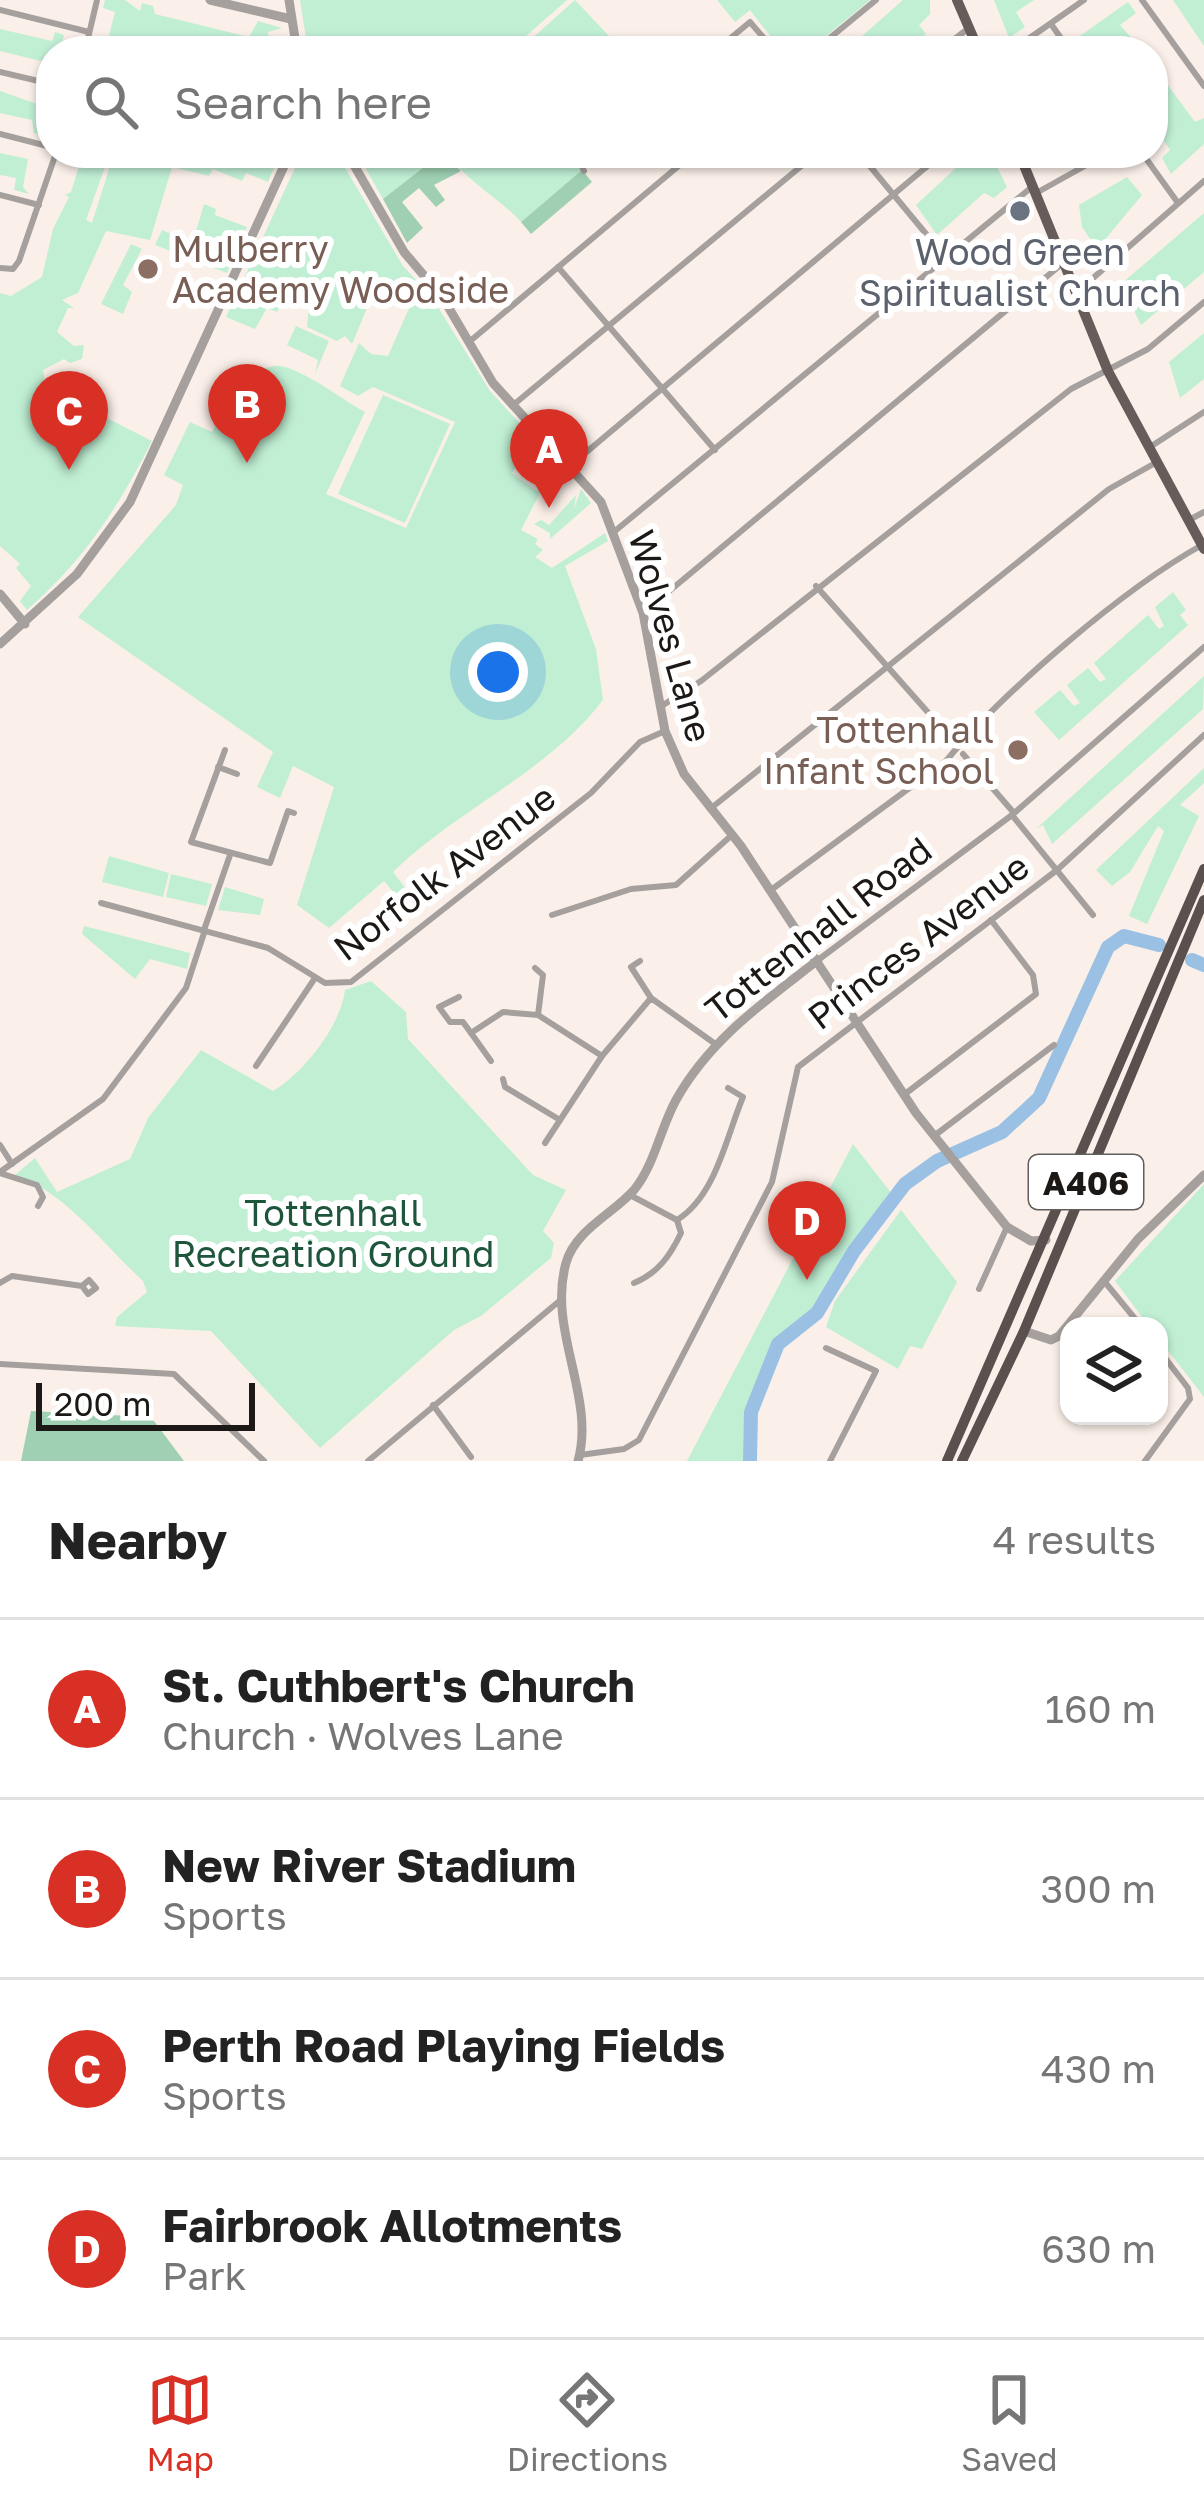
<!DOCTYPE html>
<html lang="en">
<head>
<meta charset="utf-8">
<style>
	body { margin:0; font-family:"Golos Text",sans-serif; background:#f6f6f6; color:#222 }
	.controls { position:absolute; right:36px; bottom:36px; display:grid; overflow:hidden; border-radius:24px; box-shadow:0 3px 9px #0004 }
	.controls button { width:108px; height:108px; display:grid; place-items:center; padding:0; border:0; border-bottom:3px solid #e0e0e0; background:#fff; color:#222; font:60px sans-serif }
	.scale { position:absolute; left:36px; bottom:30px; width:219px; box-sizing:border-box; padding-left:12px; border:6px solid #1c1816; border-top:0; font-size:33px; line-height:42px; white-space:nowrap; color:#1c1816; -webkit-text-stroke:9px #fff; paint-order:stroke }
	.you { position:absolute; left:498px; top:672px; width:42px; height:42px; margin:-30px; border:9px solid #fff; border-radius:50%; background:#1a73e8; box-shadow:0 0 0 18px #1a73e833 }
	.badge { display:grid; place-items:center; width:78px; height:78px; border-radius:50%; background:#d93025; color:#fff; font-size:39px; font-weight:700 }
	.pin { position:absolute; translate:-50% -99px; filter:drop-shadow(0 3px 6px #0008) }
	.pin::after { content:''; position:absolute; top:63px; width:42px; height:36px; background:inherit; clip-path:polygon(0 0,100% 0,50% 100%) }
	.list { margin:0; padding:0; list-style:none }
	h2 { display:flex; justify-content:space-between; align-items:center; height:156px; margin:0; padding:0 48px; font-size:51px }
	h2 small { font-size:39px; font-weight:400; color:#767676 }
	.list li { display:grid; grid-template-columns:78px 1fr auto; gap:36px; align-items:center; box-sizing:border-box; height:180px; padding:0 48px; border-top:3px solid #e0e0e0 }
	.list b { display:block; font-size:45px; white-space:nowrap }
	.list p { margin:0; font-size:39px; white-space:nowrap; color:#767676 }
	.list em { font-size:39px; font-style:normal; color:#767676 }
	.icon { flex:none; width:66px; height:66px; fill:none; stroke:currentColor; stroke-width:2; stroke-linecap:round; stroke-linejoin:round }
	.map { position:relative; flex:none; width:1204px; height:1461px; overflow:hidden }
	.search { position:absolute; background:#fff; box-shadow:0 3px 9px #0004; left:36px; right:36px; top:36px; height:132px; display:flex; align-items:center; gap:30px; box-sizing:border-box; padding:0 42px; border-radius:48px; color:#767676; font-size:45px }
	.sheet { height:876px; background:#fff }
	nav { display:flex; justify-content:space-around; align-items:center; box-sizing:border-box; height:168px; border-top:3px solid #e0e0e0; background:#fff; font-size:33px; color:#767676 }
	nav a { display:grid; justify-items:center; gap:6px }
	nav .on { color:#d93025 }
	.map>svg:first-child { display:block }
	.green { fill:#c0efd4 }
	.forest { fill:#9fd0b4 }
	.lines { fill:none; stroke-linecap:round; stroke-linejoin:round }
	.river { stroke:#9ac1e4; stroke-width:14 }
	.minor { stroke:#a5a09e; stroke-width:6 }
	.tertiary { stroke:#a5a09e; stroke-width:9 }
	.primary { stroke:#665c5a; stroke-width:10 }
	.trunk { stroke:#5a504e; stroke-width:10 }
	.worship-dot { fill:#6b7280; stroke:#fff; stroke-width:4.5 }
	.education-dot { fill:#8d6e63; stroke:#fff; stroke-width:4.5 }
	.labels { text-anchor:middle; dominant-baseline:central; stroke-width:12; stroke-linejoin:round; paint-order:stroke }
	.shield { fill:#fff; stroke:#605d5c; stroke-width:3 }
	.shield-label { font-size:33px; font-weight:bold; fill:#1c1816 }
	.education-label { font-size:36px; fill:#785e54; stroke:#fff; text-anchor:start }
	.worship-label { font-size:36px; fill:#5b616d; stroke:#fff }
	.street-label { font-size:36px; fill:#1c1816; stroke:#fff }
	.park-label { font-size:36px; fill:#1d563b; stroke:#fff }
</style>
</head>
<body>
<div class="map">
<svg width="1204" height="1461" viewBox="0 0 1204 1461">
	<rect width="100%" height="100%" fill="#fbf0e9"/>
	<!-- green -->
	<g class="green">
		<polygon points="105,0 125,0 140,11 142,3 153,6 155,14 249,37 258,21 282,28 268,32 271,51 105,51 115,12 103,8"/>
		<polygon points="300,0 567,0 509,51 308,51"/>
		<polygon points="575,0 609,36 592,51 518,51"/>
		<polygon points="717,0 870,0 808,51 782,51 750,10 735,22"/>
		<polygon points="903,0 930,0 930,14 919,25 926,34 906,51 845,51"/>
		<polygon points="994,0 1034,0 1016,12 1025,27 1009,38"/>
		<polygon points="1173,0 1204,0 1204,46"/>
		<polygon points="1128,2 1136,13 1120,25 1143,51 1103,51 1098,43 1084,50 1077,38"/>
		<polygon points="0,29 52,41 55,32 64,35 60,51 51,51 51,75 45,62 0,51"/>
		<polygon points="1153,65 1195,122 1204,118 1204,144 1171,174 1162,158 1170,150 1153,124"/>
		<polygon points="0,91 37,104 41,91 51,94 46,136 34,133 32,120 0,113"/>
		<polygon points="0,153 28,159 23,187 29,194 14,190 16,178 0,175"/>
		<path d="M110 153 86 220 92 223 114 153 145 160 129 153H280L268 182 246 173 242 181 213 169 209 176 172 167 150 240 106 231 78 293 62 300 74 308H68L57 332 74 346 84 345 82 359 70 363 64 359 43 370 46 387 152 441C118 508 84 560 27 610L20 601 31 586 16 568 20 564 0 546V293L11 296 42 277 53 229 69 197 65 195 71 192 83 154Z"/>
		<path d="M302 153H333L341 161 403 266 431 296 490 391 535 440 512 473 537 491 557 462 569 475 546 497 540 493 521 530 538 539 535 544 543 550 535 557 552 568 605 533 608 541 565 566 596 649 603 700C548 772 458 809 393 872L423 911 415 918 384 881 329 928 297 905 334 787 293 766 280 798 257 787 273 752 78 617 176 505 183 485 164 475 190 422 212 432 239 374C253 374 262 368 274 366 295 363 344 401 365 412L326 494 406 528 455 422 373 387 358 396 340 386 359 343 371 354 388 356 415 295 379 279 352 344 345 336 337 341 307 327 309 303 287 293 277 312 267 308 255 329 226 317Z"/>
		<polygon points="357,153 442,153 383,199"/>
		<path d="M447 153H567L582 170 521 222C497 196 467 182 447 153Z"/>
		<polygon points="972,153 990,153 1007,187 994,198 984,193 937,235 916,205"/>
		<polygon points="1127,177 1142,195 1097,249 1082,227 1079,205"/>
		<polygon points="204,204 216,209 215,215 247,227 227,273 155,245 162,230 209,250 211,243 194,238"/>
		<polygon points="1204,213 1204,272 1141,325 1121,284"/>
		<polygon points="131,244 142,249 123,285 132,292 123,314 101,304"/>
		<polygon points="296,326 329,341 315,374 318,360 287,345"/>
		<polygon points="1204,333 1204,379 1180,398 1169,362"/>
		<polygon points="383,395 450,424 405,523 338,494"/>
		<polygon points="581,489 591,503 550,539 550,533 534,524 541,520 549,525 576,495 574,509"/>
		<polygon points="1173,592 1186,610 1180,615 1188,625 1059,740 1034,712 1060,690 1074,706 1080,703 1067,685 1088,668 1100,682 1106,679 1094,663 1148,615 1159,629 1164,626 1155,607"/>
		<polygon points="1204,676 1203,709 1052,844 1043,825 1036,829"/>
		<polygon points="1204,768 1204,783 1180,805 1199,816 1147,924 1129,916 1164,831 1158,826 1130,872 1112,886 1096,870"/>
		<polygon points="109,856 169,873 163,897 102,882"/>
		<polygon points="171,874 212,884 206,906 166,897"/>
		<polygon points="225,887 264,899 260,915 218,910"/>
		<polygon points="84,926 190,953 187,969 150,959 135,979 82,934"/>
		<path d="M371 981 406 1012 408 1039 533 1175 566 1190 543 1231 554 1243 551 1258 481 1316 454 1330 320 1448 211 1331 115 1326 117 1317 147 1292 143 1281C101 1242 67 1194 15 1175L35 1158 57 1192 130 1159 148 1118 201 1050 273 1091C303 1074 341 1025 345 990Z"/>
		<polygon points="853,1144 892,1194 811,1315 775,1343 748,1414 747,1461 687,1461"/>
		<polygon points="1204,1184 1204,1397 1159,1339 1159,1326 1149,1326 1115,1281"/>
		<polygon points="901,1210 957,1282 922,1349 910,1346 898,1369 826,1327 835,1301"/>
	</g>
	<!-- forest -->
	<g class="forest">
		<polygon points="442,153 461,171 434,185 445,200 436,207 419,188 402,202 423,228 407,243 383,199"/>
		<polygon points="582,170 592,182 531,234 521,222"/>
		<polygon points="31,1411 151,1417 184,1461 21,1461"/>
	</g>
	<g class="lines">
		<!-- river -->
		<g class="river">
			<polyline points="1192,960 1204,965"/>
			<polyline points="750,1461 751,1412 778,1344 817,1313 854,1251 905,1184 937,1161 1002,1132 1039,1098 1108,947 1124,936 1159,945"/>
		</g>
		<!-- minor -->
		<g class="minor">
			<polyline points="1142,0 1204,86"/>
			<polyline points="0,10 89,32"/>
			<polyline points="1051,24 1070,51"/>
			<polyline points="85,51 97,0"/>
			<polyline points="715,51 750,22 775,51"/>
			<polyline points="814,51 876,0"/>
			<polyline points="939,51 969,28"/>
			<polyline points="1011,51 1084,0"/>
			<polyline points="0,72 51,84"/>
			<polyline points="0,134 51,147"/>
			<polyline points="859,153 946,258"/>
			<polyline points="1142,153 1178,203"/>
			<polyline points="584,171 580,162 590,153"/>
			<polyline points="1038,192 1108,153"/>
			<polyline points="0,195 39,205"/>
			<polyline points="558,267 715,450"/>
			<polyline points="0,268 13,269 19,261 56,153"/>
			<polyline points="1076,293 1204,181"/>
			<polyline points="469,342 694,153"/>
			<polyline points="512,406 817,153"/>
			<polyline points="1150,447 1204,412"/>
			<polyline points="571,465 943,153"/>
			<polyline points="1189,520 1204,512"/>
			<polyline points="615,531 1033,186"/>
			<polyline points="816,586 956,744"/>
			<polyline points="643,613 1063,263"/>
			<polyline points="660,707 701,681 1071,389 1148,349 1204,302"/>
			<polyline points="225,750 191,842 270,863 288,811 294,813"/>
			<polyline points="963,754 1014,813"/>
			<polyline points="218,767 237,774"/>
			<polyline points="710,809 1109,489 1157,462"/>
			<polyline points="1012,815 1093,915"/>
			<path d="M771 890 946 761C1003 692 1123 589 1202 545"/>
			<polyline points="101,903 268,948 325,983 351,982 591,793 640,742 665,731"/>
			<polyline points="552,915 631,889 676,885 733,834"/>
			<polyline points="204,930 230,855"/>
			<polyline points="818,960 1012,815 1204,647"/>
			<polyline points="640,961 631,967 651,998"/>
			<polyline points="535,968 543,975 538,1015"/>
			<polyline points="459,997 439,1007 450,1022 463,1022 471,1033 503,1012 538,1015 602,1056 651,998 714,1043"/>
			<polyline points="471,1033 491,1061"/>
			<polyline points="256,1066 315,978"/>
			<polyline points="503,1079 505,1087 560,1120"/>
			<polyline points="905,1094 1036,994 1033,975 991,920"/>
			<polyline points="934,1136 1054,1045"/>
			<polyline points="545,1143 602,1056"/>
			<polyline points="0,1145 12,1164"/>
			<polyline points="0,1172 103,1099 186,988 205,930"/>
			<polyline points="0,1173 37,1185 43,1197 38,1206"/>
			<path d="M630 1195 677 1220C716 1196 726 1137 743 1097L728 1088"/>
			<polyline points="1104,1281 1141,1326"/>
			<polyline points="0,1283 12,1276 82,1286 88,1294 96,1288 89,1280 82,1286"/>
			<path d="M634 1283C658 1273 670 1256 681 1233L677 1220"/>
			<polyline points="979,1289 1007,1227"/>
			<polyline points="826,1348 876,1371 830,1461"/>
			<polyline points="0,1364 174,1374 264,1461"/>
			<polyline points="433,1405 471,1457"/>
			<polyline points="580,1455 624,1449 639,1440 772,1182 798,1067 1057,870 1204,735"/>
			<polyline points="368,1461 563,1298"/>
			<polyline points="1145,1461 1190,1399 1188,1388 1159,1350"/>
		</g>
		<!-- tertiary -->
		<g class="tertiary">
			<polyline points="210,0 291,19"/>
			<polyline points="289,0 297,51"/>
			<polyline points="347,153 404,252 443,298 493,383 601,502 643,613 665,731 684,774 741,846 916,1113 1007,1227 1031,1241 1046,1240"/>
			<polyline points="0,594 25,624"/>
			<polyline points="0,644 77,574 130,502 290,153"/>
			<polyline points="1024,1331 1051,1340 1059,1336 1138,1239 1204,1175"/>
			<path d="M578 1461C596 1397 547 1330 566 1263 575 1230 613 1214 634 1190 655 1164 660 1129 676 1100 710 1039 764 1002 818 960"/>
		</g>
		<!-- primary -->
		<g class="primary">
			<polyline points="957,0 979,51"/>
			<polyline points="1019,153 1108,371 1204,549"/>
		</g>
		<!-- trunk -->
		<g class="trunk">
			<polyline points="947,1461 1204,869"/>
			<polyline points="962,1461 1024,1331 1204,900"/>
		</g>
	</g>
	<!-- markers -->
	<circle class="worship-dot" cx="1020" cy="211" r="12"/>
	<g class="education-dot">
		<circle cx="148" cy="269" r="12"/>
		<circle cx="1018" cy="750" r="12"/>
	</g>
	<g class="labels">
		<!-- shield labels -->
		<rect class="shield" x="1029" y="1155" width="114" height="54" rx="9"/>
		<g class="shield-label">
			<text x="1086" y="1182">A406</text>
		</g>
		<!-- education labels -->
		<g class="education-label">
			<text x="172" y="248">Mulberry<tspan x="172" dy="41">Academy Woodside</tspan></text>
			<text x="994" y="729" text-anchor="end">Tottenhall<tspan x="994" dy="41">Infant School</tspan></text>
		</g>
		<!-- worship labels -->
		<g class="worship-label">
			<text x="1020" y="251">Wood Green<tspan x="1020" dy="41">Spiritualist Church</tspan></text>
		</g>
		<!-- street labels -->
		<g class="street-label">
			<text transform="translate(671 636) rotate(74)">Wolves Lane</text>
			<text transform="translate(444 872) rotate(-37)">Norfolk Avenue</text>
			<text transform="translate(818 929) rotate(-38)">Tottenhall Road</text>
			<text transform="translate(918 941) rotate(-37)">Princes Avenue</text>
		</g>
		<!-- park labels -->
		<g class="park-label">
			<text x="333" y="1212">Tottenhall<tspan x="333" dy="41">Recreation Ground</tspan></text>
		</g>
	</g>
</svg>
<div class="controls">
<button><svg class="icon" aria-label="layers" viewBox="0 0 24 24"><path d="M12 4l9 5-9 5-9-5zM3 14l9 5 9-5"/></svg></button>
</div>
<div class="scale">200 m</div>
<div class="you"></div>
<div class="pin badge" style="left:549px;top:508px">A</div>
<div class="pin badge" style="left:247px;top:463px">B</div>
<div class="pin badge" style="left:69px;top:470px">C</div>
<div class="pin badge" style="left:807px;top:1280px">D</div>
<div class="search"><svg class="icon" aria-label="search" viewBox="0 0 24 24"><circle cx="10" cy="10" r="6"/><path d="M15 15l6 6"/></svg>Search here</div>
</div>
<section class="sheet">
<h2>Nearby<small>4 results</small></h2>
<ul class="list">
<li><span class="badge">A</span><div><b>St. Cuthbert's Church</b><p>Church · Wolves Lane</p></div><em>160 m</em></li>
<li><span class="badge">B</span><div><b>New River Stadium</b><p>Sports</p></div><em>300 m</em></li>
<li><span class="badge">C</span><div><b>Perth Road Playing Fields</b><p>Sports</p></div><em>430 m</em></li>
<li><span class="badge">D</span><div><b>Fairbrook Allotments</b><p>Park</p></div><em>630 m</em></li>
</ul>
</section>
<nav>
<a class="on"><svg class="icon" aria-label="map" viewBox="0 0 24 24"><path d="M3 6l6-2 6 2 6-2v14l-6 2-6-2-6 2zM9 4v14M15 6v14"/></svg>Map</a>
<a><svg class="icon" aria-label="directions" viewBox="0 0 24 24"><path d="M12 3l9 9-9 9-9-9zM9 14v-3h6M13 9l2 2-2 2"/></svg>Directions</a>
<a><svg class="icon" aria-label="saved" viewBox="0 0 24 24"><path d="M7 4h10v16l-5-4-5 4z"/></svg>Saved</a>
</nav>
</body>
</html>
